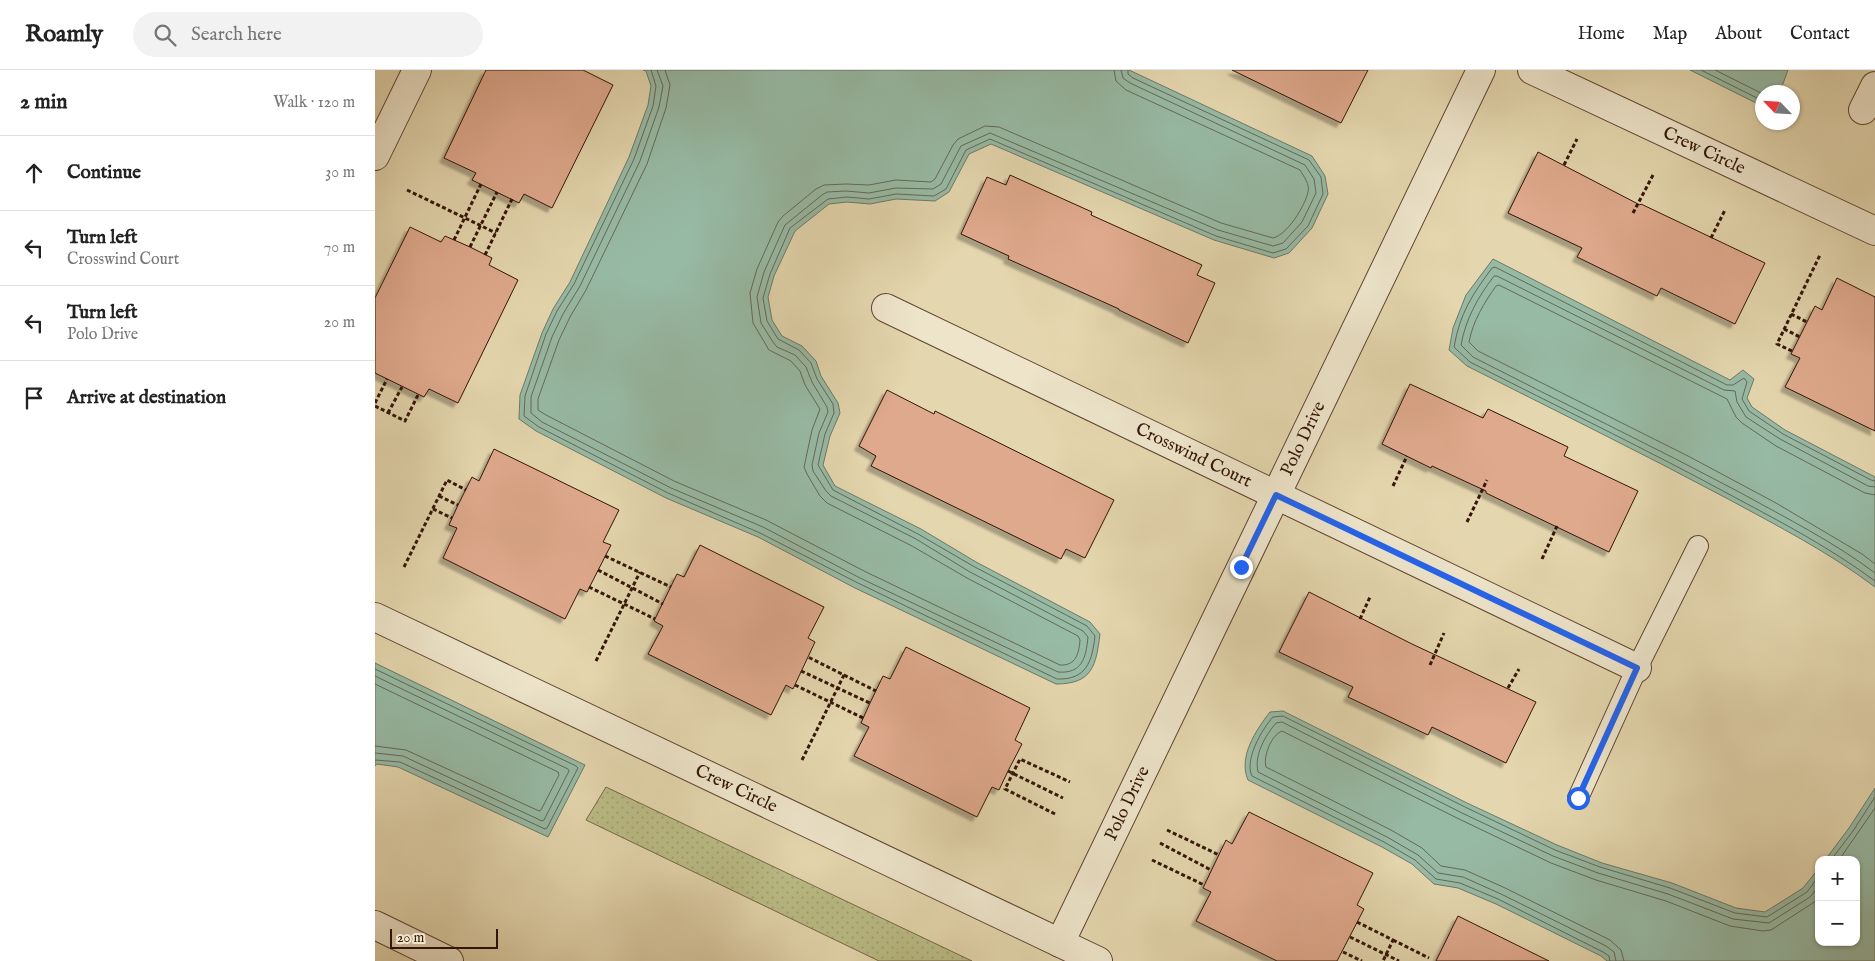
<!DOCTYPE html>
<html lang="en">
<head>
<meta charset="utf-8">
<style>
	body { margin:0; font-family:"IM FELL English",serif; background:#f2f2f2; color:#222 }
	.controls { position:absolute; right:15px; bottom:15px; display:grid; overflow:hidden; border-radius:10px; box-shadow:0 1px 4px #0004 }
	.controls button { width:45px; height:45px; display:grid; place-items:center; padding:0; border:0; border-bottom:1px solid #e0e0e0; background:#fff; color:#222; font:25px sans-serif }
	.compass { position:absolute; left:1380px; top:15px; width:45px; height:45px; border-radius:50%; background:#fff; box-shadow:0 1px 4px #0004; rotate:295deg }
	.scale { position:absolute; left:15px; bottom:12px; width:108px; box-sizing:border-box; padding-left:5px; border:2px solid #341507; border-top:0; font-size:14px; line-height:18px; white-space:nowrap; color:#341507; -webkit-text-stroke:4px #ede4ca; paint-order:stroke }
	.stop { position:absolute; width:15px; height:15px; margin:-11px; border:4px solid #2563eb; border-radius:50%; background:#fff }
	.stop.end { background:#2563eb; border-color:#fff; box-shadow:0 1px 5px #0008 }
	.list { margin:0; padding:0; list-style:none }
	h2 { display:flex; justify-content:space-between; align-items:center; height:65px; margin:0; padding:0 20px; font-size:21px }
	h2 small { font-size:16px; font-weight:400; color:#767676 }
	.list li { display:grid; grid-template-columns:32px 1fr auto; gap:15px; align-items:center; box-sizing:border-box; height:75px; padding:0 20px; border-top:1px solid #e0e0e0 }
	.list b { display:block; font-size:19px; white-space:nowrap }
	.list p { margin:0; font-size:16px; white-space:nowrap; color:#767676 }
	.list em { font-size:16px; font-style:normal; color:#767676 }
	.icon { flex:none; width:28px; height:28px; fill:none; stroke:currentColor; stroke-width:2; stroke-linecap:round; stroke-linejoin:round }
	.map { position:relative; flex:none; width:1500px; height:891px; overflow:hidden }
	header { display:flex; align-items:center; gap:30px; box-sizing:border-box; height:70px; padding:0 25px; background:#fff; border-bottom:1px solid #e0e0e0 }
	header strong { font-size:24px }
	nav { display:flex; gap:28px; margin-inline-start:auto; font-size:18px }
	.search { width:350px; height:45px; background:#f2f2f2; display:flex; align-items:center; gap:12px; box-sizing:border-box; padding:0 18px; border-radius:28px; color:#767676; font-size:19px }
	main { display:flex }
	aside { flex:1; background:#fff }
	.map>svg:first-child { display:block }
	.grass { fill:url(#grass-dots); stroke:#786846 }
	.water { fill:#97baa5; stroke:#6f7866 }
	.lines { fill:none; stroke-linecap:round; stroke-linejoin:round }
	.shore { stroke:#666856; stroke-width:1 }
	.building { fill:#dfa98d; stroke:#341507; filter:url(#shadow) }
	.service-casing { stroke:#604531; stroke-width:22 }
	.minor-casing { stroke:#604531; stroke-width:30 }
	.path { stroke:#341507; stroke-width:3; stroke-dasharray:4 2.5; stroke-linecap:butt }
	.service { stroke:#ede4ca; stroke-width:20 }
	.minor { stroke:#ede4ca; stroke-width:28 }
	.route { stroke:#2563eb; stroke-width:6 }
	.labels { text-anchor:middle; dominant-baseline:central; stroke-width:4; stroke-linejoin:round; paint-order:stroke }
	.street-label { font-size:18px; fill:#341507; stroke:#ede4ca }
</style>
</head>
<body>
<header>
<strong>Roamly</strong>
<div class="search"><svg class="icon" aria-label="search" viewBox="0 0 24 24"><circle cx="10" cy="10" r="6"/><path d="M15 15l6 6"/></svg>Search here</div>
<nav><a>Home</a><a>Map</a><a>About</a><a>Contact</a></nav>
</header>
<main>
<aside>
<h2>2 min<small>Walk · 120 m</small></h2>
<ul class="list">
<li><svg class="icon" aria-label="ahead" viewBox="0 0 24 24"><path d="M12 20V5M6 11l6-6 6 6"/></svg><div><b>Continue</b></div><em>30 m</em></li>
<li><svg class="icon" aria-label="left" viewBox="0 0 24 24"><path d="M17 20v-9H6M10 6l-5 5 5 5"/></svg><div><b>Turn left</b><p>Crosswind Court</p></div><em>70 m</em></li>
<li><svg class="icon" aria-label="left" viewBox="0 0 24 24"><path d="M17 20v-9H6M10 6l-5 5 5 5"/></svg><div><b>Turn left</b><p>Polo Drive</p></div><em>20 m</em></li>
<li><svg class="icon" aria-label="arrive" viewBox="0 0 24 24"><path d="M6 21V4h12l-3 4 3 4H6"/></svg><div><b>Arrive at destination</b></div></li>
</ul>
</aside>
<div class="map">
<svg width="1500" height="891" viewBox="0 0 1500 891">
	<defs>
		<pattern id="grass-dots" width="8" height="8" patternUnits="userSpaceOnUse" patternTransform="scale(1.25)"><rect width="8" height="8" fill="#bbbc86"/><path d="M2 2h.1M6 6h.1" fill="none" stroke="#a1a172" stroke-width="1.8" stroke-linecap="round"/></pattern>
		<filter id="shadow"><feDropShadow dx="-4.5" dy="4.5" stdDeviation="1" flood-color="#0004"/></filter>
	</defs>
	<rect width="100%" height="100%" fill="#e4d6ae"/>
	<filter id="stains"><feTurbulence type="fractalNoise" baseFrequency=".004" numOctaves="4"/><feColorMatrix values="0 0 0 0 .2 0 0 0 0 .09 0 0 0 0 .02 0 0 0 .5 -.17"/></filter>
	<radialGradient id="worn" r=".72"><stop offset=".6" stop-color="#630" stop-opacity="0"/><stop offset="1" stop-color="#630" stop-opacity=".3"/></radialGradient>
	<!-- grass -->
	<polygon class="grass" points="231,717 597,891 504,891 211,750"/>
	<!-- water -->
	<g class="water">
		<path d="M268 0H754L937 86 950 106 953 124 937 158 914 183 899 188 839 170 616 74 594 84 574 122 560 131 521 129 495 134 472 132 454 134 420 161 399 206 393 227 397 250 407 266 427 276 441 291 446 306 463 333 465 343 455 366 448 395 460 416 546 459 601 492 715 552 725 564C721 595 718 614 681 614L480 518 383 467 291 428 161 361 144 349 145 325 167 263 178 239 195 212 254 87 273 35 276 16 271 1Z"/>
		<polygon points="1315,0 1413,0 1405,22 1388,22 1387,36"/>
		<path d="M1118 189 1355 310 1368 300 1379 309 1372 328 1377 337 1410 360 1500 407V517C1455 483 1403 456 1353 429 1267 383 1179 340 1092 296L1074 280 1078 258 1091 225Z"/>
		<polygon points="0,593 210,695 173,767 23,697 2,694 0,696"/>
		<path d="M908 641 1092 733 1182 775 1227 793 1297 813 1361 838 1390 842 1428 818 1444 798V872H1481V790H1450L1474 758 1500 718V891H1232L1226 886 1121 834 1083 818 1059 814 1037 794 1007 777 873 710C863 687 881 660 895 642Z"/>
	</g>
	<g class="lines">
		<!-- shore -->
		<g class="shore">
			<path d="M276 0 281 16 278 36 259 89 199 214 182 241 171 264 150 326 149 346 164 357 293 423 385 463 483 513 682 609C712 610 717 591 720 566L712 556 598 496 543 464 458 420 443 395 450 364 459 343 458 334 442 309 436 293 424 280 403 269 392 251 388 228 395 204 415 158 453 129 472 127 494 129 521 124 559 126 571 119 591 80 615 69 841 166 898 183 911 179 933 156 948 124 946 107 934 90 758 8 753 4V0"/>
			<path d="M282 0 288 16 284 37 265 91 205 216 188 244 177 267 156 327V343L167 352 296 418 388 457 485 508 683 602C707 604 711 588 713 567L708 561 595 502 541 469 456 426 451 421 438 401 437 395 444 363 453 342 452 337 437 312 431 297 420 285 402 277 398 272 386 253 382 227 389 202 410 155 447 125 452 122 471 121 494 123 521 118 558 119 566 114 586 76 615 63 843 160 898 176 908 173 927 152 941 123 939 109 930 95 755 13 748 8 746 0"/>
			<path d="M290 0 295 15 291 38 272 94 211 220 195 247 184 270 163 329V340L171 345 299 411 391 450 489 501 685 595C701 596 704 583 705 570L703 566 592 508 537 476 452 433 445 426 432 404 429 397 437 360 445 339 430 315 425 301 416 291 394 280 378 253 375 223 382 199 403 152 408 146 441 119 449 115 471 114 494 115 521 110 556 112 560 109 578 75 583 69 610 56 624 57 846 153 898 168C912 165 930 136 933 122 935 114 929 107 925 100L751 20 741 11 739 0"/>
			<polyline points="1326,0 1388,31"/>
			<polyline points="1340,0 1388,24"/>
			<path d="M1500 411 1496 410 1408 364 1374 341 1367 329 1372 312 1369 308 1358 315H1352L1120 197 1117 198C1097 225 1085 243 1079 277L1095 292C1183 337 1273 380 1361 428 1408 453 1457 479 1500 511"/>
			<path d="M1500 417 1493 416 1405 369 1371 347 1362 332 1360 321 1349 320 1122 206H1119C1103 227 1091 248 1086 275L1098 287C1187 333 1278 376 1366 423 1411 448 1459 472 1500 503"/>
			<path d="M1500 425 1490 423 1401 376 1367 353 1361 347 1352 329 1124 215 1121 216C1109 233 1098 251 1094 272L1103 281 1313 386 1401 433 1487 484 1500 494"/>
			<polyline points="0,599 201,696 203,698 172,758 170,759 25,692 0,690"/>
			<polyline points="0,606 193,699 194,701 169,750 167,751 28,686 0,683"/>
			<polyline points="0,614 183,702 184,705 166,740 164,741 31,680 0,676"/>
			<polyline points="1456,790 1478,761 1500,727"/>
			<polyline points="1464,790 1500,738"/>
			<path d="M1235 891 1234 886 1228 882 1123 829 1085 813 1061 809 1040 790 1009 772 877 706C869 690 887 659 898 647L908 646 1090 737 1180 780 1225 797 1295 818 1360 843 1392 847 1432 822 1444 806"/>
			<path d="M1241 891 1239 882 1231 876 1126 824 1088 807 1063 803 1043 785 1012 767 883 702C879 685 890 666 901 653L907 652 1087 743 1178 786 1223 803 1293 824 1358 849 1394 853 1435 827 1444 816"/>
			<path d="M1249 891 1246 880 1235 870 1128 817 1090 800 1066 796 1047 778 1016 760 891 697C888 687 896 665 907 661L1084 749 1176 793 1221 810 1291 831 1355 856 1388 861 1396 860 1444 829"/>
		</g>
	</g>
	<!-- building -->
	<g class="building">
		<polygon points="111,0 208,0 238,15 177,138 149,124 144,133 97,110 101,103 69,88"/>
		<polygon points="857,0 993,0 966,53"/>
		<polygon points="1163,82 1265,135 1266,134 1390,193 1360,254 1286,218 1282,226 1202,187 1207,178 1133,143"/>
		<polygon points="635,105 717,142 716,145 827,195 822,205 840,213 813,273 744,240 744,239 633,189 634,186 586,164 612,107 631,115"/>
		<polygon points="35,157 66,172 70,166 95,177 117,188 114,195 143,210 83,333 54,319 49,327 0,303 0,228"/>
		<polygon points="1462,208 1500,227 1500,361 1410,317 1425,288 1416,284 1440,236 1447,240"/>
		<polygon points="1035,314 1108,348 1113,339 1193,377 1189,386 1263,421 1234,482 1111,423 1111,421 1057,396 1056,398 1007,374"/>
		<polygon points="512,320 559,344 560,341 739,430 710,488 691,479 686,489 496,396 501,386 484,376"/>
		<polygon points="119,379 244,440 228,472 236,475 212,522 205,519 190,549 68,488 82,458 74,455 83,435 97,407 104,411"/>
		<polygon points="325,475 449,537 433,568 440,572 418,619 411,615 396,645 273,584 288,556 279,551 302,504 309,507"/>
		<polygon points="934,522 1037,574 1161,632 1131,693 1057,657 1053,665 973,627 978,617 904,582"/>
		<polygon points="531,577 655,638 640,670 647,674 633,701 624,720 617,717 602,747 479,686 494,657 486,653 495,633 508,606 515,609"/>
		<polygon points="874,742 998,803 982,835 989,839 962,891 902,891 821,851 836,822 828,818 851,770 857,774"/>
		<polygon points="1083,846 1174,891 1061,891"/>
	</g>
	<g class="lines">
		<!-- service casing -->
		<g class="service-casing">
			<polyline id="service" points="1203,728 1262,598 1323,476"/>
		</g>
		<!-- minor casing -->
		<g class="minor-casing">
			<g id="minor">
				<path id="s1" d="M1157 0 1500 161"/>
				<polyline points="1488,40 1500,16"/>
				<polyline points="0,86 42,0"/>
				<path id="s2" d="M511 238 1262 598"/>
				<path id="s3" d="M0 547 723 891"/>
				<polyline points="0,855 74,891"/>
				<path id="s4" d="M685 873 1106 0"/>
			</g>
		</g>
		<!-- path -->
		<g class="path">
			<polyline points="1189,95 1202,69"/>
			<polyline points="32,120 121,163"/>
			<polyline points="1258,143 1278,105"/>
			<polyline points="1336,168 1350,140"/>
			<polyline points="79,170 106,114"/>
			<polyline points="95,177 122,122"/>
			<polyline points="110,185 137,129"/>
			<polyline points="1416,244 1432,252"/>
			<polyline points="1409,259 1425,267"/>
			<polyline points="1417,281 1402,274 1445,185"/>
			<polyline points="0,333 12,309"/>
			<polyline points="0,336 30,351 43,325"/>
			<polyline points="13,343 27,317"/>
			<polyline points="1018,416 1032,386"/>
			<polyline points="64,426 83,435"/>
			<polyline points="58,439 77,448"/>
			<polyline points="1092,452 1112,410"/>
			<polyline points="230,486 296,517"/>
			<polyline points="1167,489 1182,456"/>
			<polyline points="29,497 72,410 91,420"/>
			<polyline points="223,500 288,534"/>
			<polyline points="214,517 280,549"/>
			<polyline points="985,549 995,527"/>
			<polyline points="221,591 265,502"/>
			<polyline points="1055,595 1069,563"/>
			<polyline points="426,601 495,633"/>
			<polyline points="469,605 501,621"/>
			<polyline points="420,615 488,648"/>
			<polyline points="1133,618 1144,599"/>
			<polyline points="427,690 469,605 433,587"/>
			<polyline points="633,701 688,728"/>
			<polyline points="680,744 630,719 645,689 695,712"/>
			<polyline points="792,760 844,785"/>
			<polyline points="785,773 836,800"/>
			<polyline points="777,790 829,815"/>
			<polyline points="982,852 1018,870 1008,891"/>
			<polyline points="975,867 1024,891"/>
			<polyline points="1018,870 1054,888"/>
			<polyline points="968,882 987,891"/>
		</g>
		<!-- service -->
		<use href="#service" class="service"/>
		<!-- minor -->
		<use href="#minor" class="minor"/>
	</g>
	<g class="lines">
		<!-- route -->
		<polyline class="route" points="866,497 901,425 1262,598 1203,728"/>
	</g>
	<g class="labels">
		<!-- street labels -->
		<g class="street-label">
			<text stroke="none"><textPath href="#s1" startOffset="190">Crew Circle</textPath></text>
			<text stroke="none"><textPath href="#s4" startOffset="560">Polo Drive</textPath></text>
			<text stroke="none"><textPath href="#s2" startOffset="341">Crosswind Court</textPath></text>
			<text stroke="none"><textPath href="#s3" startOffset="400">Crew Circle</textPath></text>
			<text stroke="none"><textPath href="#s4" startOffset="155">Polo Drive</textPath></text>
		</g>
	</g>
	<rect width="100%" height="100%" filter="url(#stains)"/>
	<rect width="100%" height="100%" fill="url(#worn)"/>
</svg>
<div class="controls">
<button>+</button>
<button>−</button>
</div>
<svg class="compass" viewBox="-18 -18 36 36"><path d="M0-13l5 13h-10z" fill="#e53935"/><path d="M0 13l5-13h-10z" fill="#767676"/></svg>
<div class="scale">20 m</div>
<div class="stop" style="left:1203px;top:728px"></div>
<div class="stop end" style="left:866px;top:497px"></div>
</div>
</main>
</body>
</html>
